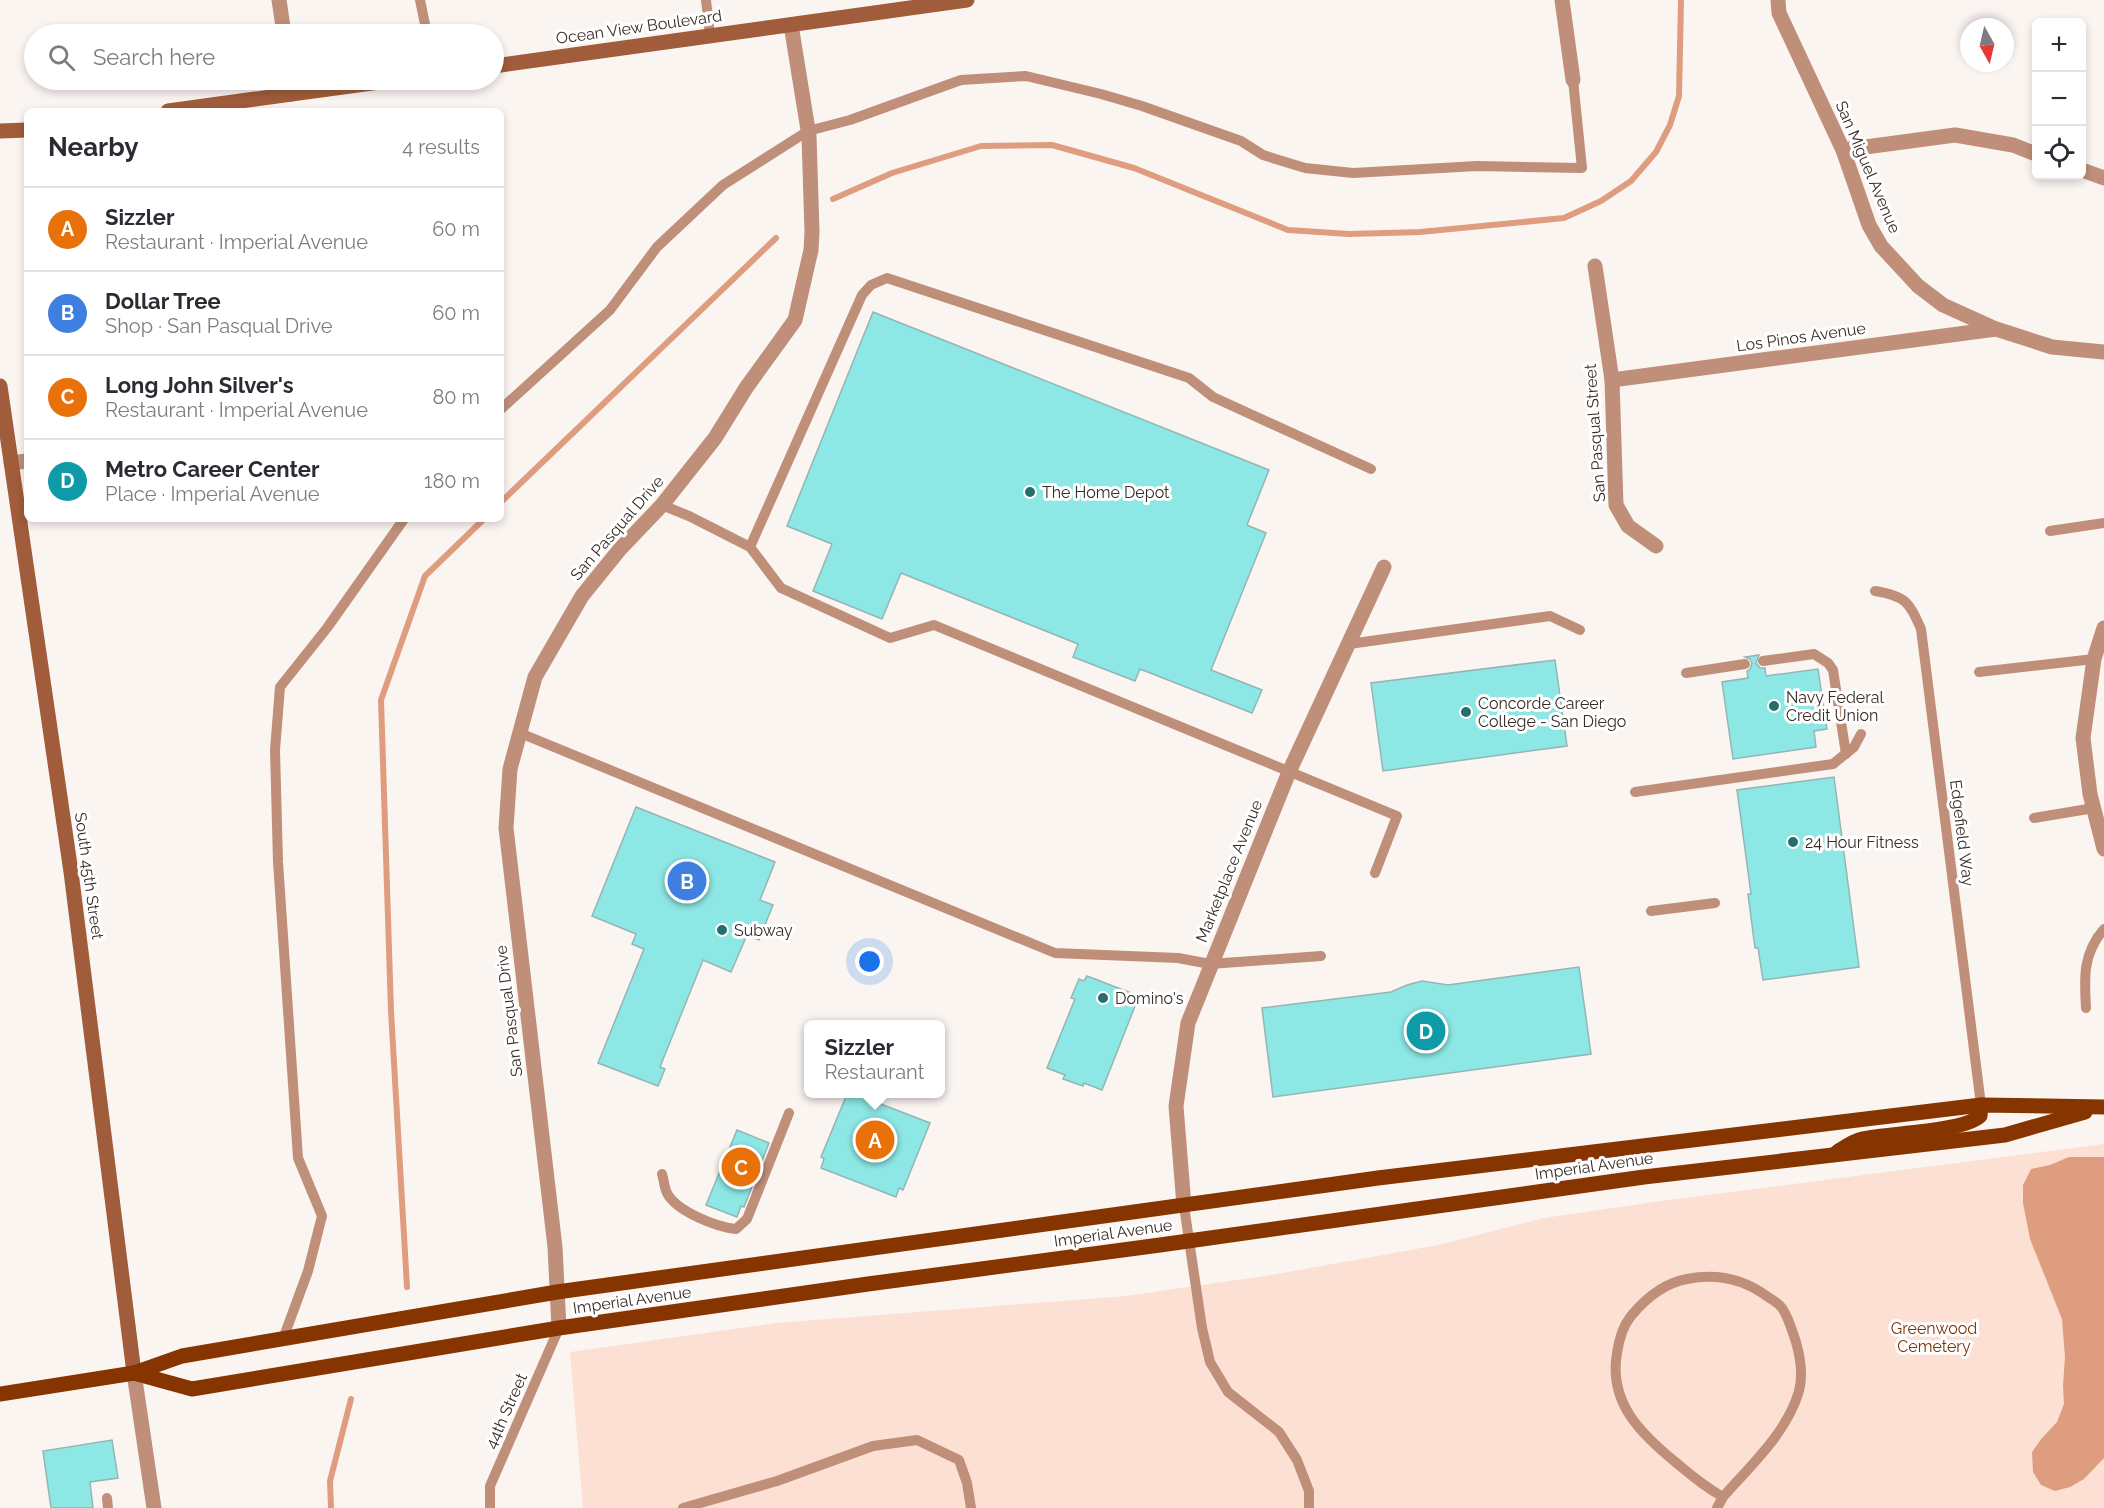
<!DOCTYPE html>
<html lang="en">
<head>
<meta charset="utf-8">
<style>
	body { margin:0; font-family:Raleway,sans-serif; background:#f7f7f7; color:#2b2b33 }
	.controls { position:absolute; right:18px; top:18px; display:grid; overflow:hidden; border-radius:9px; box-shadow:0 3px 9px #0003 }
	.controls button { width:54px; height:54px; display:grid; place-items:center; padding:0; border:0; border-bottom:2px solid #e1e1e2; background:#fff; color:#2b2b33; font:30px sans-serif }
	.compass { position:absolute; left:1960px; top:18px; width:54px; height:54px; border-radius:50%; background:#fff; box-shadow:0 3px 9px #0003; rotate:172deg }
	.you { position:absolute; left:870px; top:962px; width:21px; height:21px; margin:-15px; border:4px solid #fff; border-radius:50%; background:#1a73e8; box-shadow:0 0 0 9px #1a73e833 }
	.badge { display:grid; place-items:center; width:39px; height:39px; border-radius:50%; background:#256f6d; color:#fff; font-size:20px; font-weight:700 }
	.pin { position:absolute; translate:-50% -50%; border:3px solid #fff; box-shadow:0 2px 6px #0006 }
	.popup { position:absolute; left:804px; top:1020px; width:141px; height:78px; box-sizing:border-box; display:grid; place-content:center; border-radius:9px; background:#fff; filter:drop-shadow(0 2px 4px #0005); font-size:20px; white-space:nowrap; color:#7c7c81 }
	.popup b { font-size:22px; color:#2b2b33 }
	.popup::after { content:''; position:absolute; left:50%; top:100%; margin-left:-12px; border:12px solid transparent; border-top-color:#fff }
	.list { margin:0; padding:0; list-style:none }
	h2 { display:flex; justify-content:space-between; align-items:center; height:78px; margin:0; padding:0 24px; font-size:26px }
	h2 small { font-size:20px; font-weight:400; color:#7c7c81 }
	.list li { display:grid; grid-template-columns:39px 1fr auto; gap:18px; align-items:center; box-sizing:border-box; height:84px; padding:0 24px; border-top:2px solid #e1e1e2 }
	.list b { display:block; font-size:22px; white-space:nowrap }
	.list p { margin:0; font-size:20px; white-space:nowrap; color:#7c7c81 }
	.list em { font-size:20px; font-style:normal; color:#7c7c81 }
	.icon { flex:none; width:33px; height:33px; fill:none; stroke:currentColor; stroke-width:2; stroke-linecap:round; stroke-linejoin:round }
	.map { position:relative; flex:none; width:2104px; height:1508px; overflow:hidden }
	.search { position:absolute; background:#fff; box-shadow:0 3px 9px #0003; left:24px; top:24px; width:480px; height:66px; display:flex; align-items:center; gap:15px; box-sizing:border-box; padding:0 21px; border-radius:33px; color:#7c7c81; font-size:22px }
	.panel { position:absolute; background:#fff; box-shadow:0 3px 9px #0003; left:24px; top:108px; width:480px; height:414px; border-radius:9px }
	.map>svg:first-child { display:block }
	.green { fill:#fce0d4 }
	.water { fill:#de9d7f }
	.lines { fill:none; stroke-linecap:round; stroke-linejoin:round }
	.stream { stroke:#de9d7f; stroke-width:6 }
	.building { fill:#8de8e5; stroke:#93b5b4; stroke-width:1.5 }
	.lane { stroke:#bf8f79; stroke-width:10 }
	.street { stroke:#bf8f79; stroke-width:15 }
	.secondary { stroke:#a05c3b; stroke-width:15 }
	.primary { stroke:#873500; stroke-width:15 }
	.poi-dot { fill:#256f6d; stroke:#fff; stroke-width:2 }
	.labels { text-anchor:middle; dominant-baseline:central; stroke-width:6; stroke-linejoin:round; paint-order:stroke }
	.street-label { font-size:16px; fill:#372c27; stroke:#fff }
	.poi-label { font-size:16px; fill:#372c27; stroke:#fff; text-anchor:start }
	.park-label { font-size:16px; fill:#7f3302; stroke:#fff }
</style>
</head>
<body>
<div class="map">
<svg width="2104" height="1508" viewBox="0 0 2104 1508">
	<rect width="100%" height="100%" fill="#fbf5f2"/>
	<!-- green -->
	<polygon class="green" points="2104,1144 2104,1508 583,1508 570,1352 776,1323 1126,1296 1271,1275 1438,1245 1544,1218 1661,1201"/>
	<!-- water -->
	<polygon class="water" points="2069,1157 2104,1157 2104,1458 2084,1479 2070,1487 2055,1491 2041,1485 2033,1472 2032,1452 2042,1438 2057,1422 2064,1404 2063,1386 2065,1357 2062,1319 2030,1239 2023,1203 2023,1185 2031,1169 2050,1165"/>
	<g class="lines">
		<!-- stream -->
		<g class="stream">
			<polyline points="833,199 892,173 981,146 1052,145 1134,168 1288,230 1349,234 1420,232 1564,218 1601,201 1631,181 1656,152 1670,125 1679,96 1681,0"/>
			<polyline points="501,502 776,238"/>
			<polyline points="407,1287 391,1011 381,700 425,576 484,519"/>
			<polyline points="331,1508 330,1481 351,1399"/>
		</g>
	</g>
	<!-- building -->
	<g class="building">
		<polygon points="873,312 1269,470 1247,525 1266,533 1211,670 1262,690 1252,713 1140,669 1135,681 1073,657 1078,644 901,573 882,619 813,591 832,544 787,526"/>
		<polygon points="1759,655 1756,663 1760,668 1765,668 1766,676 1818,669 1827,729 1814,731 1816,747 1733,759 1722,682 1748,678 1747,671 1750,669 1752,663 1750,659 1745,657"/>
		<polygon points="1555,660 1567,746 1383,771 1371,683"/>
		<polygon points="1834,777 1859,967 1763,980 1758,948 1755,948 1748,894 1751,894 1737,790"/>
		<polygon points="636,807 775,862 760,900 773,905 759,940 747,935 731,972 703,960 660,1067 665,1069 658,1086 598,1063 644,949 632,944 636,934 592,916"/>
		<polygon points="1579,967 1591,1054 1273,1097 1262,1008 1391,992 1407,985 1422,981 1448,985"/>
		<polygon points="1087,976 1139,996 1102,1090 1084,1083 1083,1086 1063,1079 1065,1075 1047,1068 1075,999 1071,998 1079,979 1084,981"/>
		<polygon points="847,1094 855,1094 930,1123 903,1190 899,1188 896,1197 821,1168 824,1159 821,1157"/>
		<polygon points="737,1130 769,1143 744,1207 741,1206 737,1217 706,1205"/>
		<polygon points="112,1440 118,1478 90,1482 93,1508 51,1508 43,1451"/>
	</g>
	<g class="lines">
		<!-- lane -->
		<g class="lane">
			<polyline points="420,0 427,34"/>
			<polyline points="706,0 710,36"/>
			<polyline points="501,409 610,310 657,247 723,185 808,131 850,120 961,80 1026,76 1101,94 1142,106 1241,141 1263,155 1305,168 1353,173 1477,166 1582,168 1573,80"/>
			<polyline points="662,505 689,516 750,547 781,588 890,638 934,625 1397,816 1375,873"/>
			<polyline points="2050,531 2104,523"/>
			<polyline points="750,547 862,295 871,285 887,278 1189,378 1213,397 1371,469"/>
			<path d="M1875 591C1906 596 1909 602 1921 629L1981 1105"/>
			<polyline points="1349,644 1550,616 1580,630"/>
			<polyline points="1763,661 1814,654 1828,663 1833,670 1846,754"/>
			<polyline points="1979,672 2094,659"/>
			<polyline points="1686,673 1745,664"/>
			<polyline points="520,733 1055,953 1178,958 1210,964 1321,956"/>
			<polyline points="1635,792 1833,764 1854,747 1861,734"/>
			<polyline points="2034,818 2094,808"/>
			<polyline points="1651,911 1715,903"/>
			<path d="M2086 1008C2084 977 2083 953 2104 929"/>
			<path d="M662 1174C664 1180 664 1187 667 1193 676 1211 716 1227 736 1229L747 1219 789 1113"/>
			<polyline points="1184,1206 1202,1328 1210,1362 1228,1392 1279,1432 1297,1460 1309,1491 1309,1508"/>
			<polyline points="283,1339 308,1271 322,1216 298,1158 278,862 275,750 280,687 327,628 404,519"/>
			<polyline points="107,1498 108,1508"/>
			<polyline points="490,1508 490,1486 559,1328"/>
			<polyline points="683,1508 777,1481 873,1446 917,1440 959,1460 967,1483 971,1508"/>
			<path d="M1717 1508 1723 1497C1750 1466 1787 1433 1799 1391 1803 1376 1800 1356 1796 1342 1792 1331 1789 1318 1782 1308 1779 1304 1773 1300 1768 1297 1744 1279 1716 1273 1687 1279 1664 1283 1646 1298 1631 1316 1623 1326 1619 1339 1617 1353 1608 1404 1643 1436 1679 1465 1693 1477 1707 1488 1723 1497"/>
		</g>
		<!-- street -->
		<g class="street">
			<polyline points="279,0 284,34"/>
			<polyline points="1562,0 1573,80"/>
			<polyline points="1778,0 1779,13 1843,150 1869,225 1881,246 1918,286 1943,305 1996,329 2052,347 2104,352"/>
			<polyline points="290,80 292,94"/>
			<polyline points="1843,150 1955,135 2013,145 2036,154"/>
			<polyline points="2082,170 2104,178"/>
			<polyline points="1595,266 1612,380 1616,505 1628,526 1656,546"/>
			<polyline points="1612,380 1996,329"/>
			<polyline points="11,463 27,461"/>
			<polyline points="2104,628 2094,659 2083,738 2090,794 2104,849"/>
			<polyline points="1184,1206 1176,1106 1188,1023 1289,772 1384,567"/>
			<polyline points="559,1328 555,1247 506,828 510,769 535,677 582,596 620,549 662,505 715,438 746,388 795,320 811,250 812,232 809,136 791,25"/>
			<polyline points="134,1373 154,1508"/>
		</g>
		<!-- secondary -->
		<g class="secondary">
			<polyline points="494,66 967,0"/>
			<polyline points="168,111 394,80"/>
			<polyline points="0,131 27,130"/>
			<polyline points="0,386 71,872 134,1373"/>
		</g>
		<!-- primary -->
		<g class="primary">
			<path d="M1837 1152C1845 1147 1853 1141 1862 1139 1890 1133 1962 1132 1980 1116L1981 1105"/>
			<polyline points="134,1373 192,1389 559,1328 868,1284 1160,1245 1644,1177 2005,1135 2085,1112"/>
			<polyline points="0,1394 134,1373 182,1356 557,1292 1378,1178 1981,1105 2104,1107"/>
		</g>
	</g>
	<!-- markers -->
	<g class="poi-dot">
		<circle cx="1030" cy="492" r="6"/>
		<circle cx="1774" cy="706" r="6"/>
		<circle cx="1466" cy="712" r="6"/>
		<circle cx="1793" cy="842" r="6"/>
		<circle cx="722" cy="930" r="6"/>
		<circle cx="1103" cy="998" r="6"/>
	</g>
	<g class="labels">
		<!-- street labels -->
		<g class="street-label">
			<text transform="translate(639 27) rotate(-8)">Ocean View Boulevard</text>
			<text transform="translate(1868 167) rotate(67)">San Miguel Avenue</text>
			<text transform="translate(1801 337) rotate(-8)">Los Pinos Avenue</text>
			<text transform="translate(1595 433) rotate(-94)">San Pasqual Street</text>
			<text transform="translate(617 528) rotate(-49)">San Pasqual Drive</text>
			<text transform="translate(1962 833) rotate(83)">Edgefield Way</text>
			<text transform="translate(1229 871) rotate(-68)">Marketplace Avenue</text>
			<text transform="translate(89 876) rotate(82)">South 45th Street</text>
			<text transform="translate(509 1011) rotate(-97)">San Pasqual Drive</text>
			<text transform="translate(1594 1166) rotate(-8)">Imperial Avenue</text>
			<text transform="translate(1113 1233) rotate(-8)">Imperial Avenue</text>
			<text transform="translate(632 1300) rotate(-8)">Imperial Avenue</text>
			<text transform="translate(506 1411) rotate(-66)">44th Street</text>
		</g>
		<!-- poi labels -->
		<g class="poi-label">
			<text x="1042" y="492">The Home Depot</text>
			<text x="1786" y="697">Navy Federal<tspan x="1786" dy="18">Credit Union</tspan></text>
			<text x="1478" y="703">Concorde Career<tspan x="1478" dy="18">College - San Diego</tspan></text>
			<text x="1805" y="842">24 Hour Fitness</text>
			<text x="734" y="930">Subway</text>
			<text x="1115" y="998">Domino's</text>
		</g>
		<!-- park labels -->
		<g class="park-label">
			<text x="1934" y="1328">Greenwood<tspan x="1934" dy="18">Cemetery</tspan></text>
		</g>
	</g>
</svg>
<div class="controls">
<button>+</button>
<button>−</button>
<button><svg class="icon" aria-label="locate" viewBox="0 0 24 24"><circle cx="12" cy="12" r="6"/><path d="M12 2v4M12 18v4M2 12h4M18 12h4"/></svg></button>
</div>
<svg class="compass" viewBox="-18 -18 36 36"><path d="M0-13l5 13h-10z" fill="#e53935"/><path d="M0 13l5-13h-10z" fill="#7c7c81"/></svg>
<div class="you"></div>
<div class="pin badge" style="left:875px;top:1140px;background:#e8710a">A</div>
<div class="popup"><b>Sizzler</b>Restaurant</div>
<div class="pin badge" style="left:687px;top:881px;background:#3f7fe0">B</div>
<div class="pin badge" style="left:741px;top:1167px;background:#e8710a">C</div>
<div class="pin badge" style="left:1426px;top:1031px;background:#0f9aa8">D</div>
<div class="search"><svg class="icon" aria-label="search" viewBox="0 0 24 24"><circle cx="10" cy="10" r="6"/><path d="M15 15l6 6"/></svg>Search here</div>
<section class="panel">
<h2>Nearby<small>4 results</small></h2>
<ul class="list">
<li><span class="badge" style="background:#e8710a">A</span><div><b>Sizzler</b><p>Restaurant · Imperial Avenue</p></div><em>60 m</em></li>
<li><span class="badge" style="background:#3f7fe0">B</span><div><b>Dollar Tree</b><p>Shop · San Pasqual Drive</p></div><em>60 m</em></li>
<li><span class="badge" style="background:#e8710a">C</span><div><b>Long John Silver's</b><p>Restaurant · Imperial Avenue</p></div><em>80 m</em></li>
<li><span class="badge" style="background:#0f9aa8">D</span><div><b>Metro Career Center</b><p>Place · Imperial Avenue</p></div><em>180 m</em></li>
</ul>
</section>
</div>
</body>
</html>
